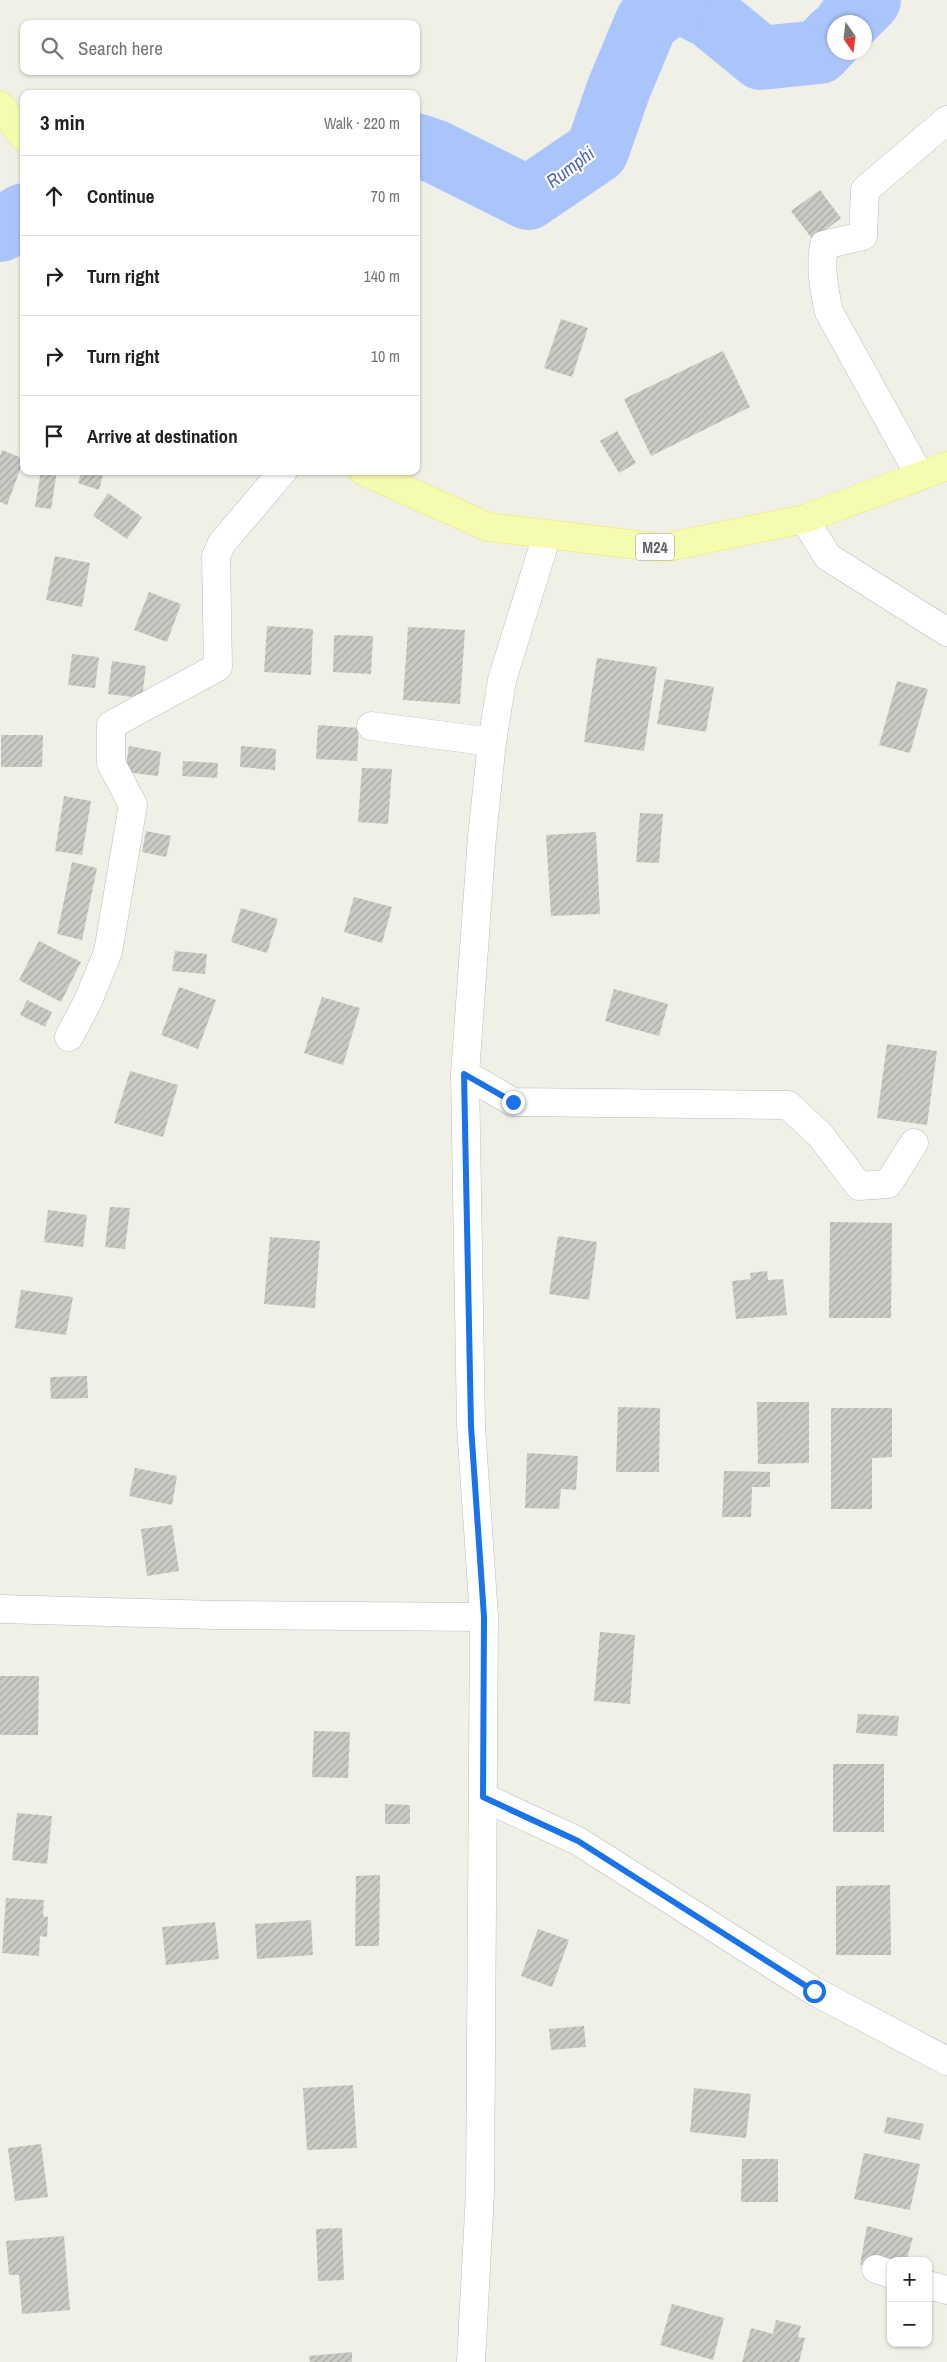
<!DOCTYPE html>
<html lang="en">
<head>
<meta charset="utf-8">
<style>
	body { margin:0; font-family:"Archivo Narrow",sans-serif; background:#f2f2f2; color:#202124 }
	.controls { position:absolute; right:15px; bottom:15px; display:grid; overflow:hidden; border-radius:10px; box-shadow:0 1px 4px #0004 }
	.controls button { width:45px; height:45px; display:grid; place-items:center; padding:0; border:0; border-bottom:1px solid #e0e0e0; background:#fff; color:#202124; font:25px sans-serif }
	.compass { position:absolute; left:827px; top:15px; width:45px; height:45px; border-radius:50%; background:#fff; box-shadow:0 1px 4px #0004; rotate:166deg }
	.stop { position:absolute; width:15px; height:15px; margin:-11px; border:4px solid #1a73e8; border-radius:50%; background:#fff }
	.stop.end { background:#1a73e8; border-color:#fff; box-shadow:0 1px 5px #0008 }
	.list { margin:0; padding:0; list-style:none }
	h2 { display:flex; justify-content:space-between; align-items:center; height:65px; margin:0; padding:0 20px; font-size:21px }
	h2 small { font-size:16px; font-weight:400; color:#757577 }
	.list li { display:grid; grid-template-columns:32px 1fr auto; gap:15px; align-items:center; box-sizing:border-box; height:80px; padding:0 20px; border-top:1px solid #e0e0e0 }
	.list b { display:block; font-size:19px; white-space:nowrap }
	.list em { font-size:16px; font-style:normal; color:#757577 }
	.icon { flex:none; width:28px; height:28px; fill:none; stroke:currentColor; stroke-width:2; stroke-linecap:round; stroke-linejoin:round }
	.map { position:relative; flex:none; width:947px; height:2362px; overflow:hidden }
	.search { position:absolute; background:#fff; box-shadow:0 1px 4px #0004; left:20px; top:20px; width:400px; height:55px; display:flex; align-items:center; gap:12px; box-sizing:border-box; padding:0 18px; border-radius:10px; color:#757577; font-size:19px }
	.panel { position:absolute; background:#fff; box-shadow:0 1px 4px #0004; left:20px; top:90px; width:400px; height:385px; border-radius:10px }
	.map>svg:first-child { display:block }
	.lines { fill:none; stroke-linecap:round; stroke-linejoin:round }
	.river { stroke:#aac5fc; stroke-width:64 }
	.building { fill:url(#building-hatch) }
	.street-casing { stroke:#bbbcc2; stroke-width:29 }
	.primary-casing { stroke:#ede763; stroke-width:29 }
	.street { stroke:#fff; stroke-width:28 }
	.primary { stroke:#f6fcaf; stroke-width:28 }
	.route { stroke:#1a73e8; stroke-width:6 }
	.labels { text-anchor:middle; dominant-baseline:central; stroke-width:4; stroke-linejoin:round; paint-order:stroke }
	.shield { fill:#fff; stroke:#8e9094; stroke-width:1 }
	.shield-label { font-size:16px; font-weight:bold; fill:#5e6066 }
	.water-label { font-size:19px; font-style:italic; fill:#4c69c0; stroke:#fff }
</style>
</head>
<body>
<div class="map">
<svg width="947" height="2362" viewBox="0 0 947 2362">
	<defs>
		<pattern id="building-hatch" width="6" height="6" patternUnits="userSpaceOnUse" patternTransform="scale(1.25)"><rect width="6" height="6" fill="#cccac4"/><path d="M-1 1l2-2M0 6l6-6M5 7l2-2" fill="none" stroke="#a9a7a3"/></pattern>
	</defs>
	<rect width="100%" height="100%" fill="#f0f0e7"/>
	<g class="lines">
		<!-- river -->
		<g class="river">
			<polyline points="678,0 711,17 761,58 819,52 834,36"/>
			<polyline points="847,22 869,0"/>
			<polyline points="416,145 436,152 528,198 597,151 619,88 647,21 677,0"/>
			<polyline points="0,230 24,215"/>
		</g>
	</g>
	<!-- building -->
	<g class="building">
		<polygon points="820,190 841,218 813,240 791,211"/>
		<polygon points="561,319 588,328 572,377 544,368"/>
		<polygon points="723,351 750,407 651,456 624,399"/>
		<polygon points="617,431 636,463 619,473 600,441"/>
		<polygon points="2,450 24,459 7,505 0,502 0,456"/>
		<polygon points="41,471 57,471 51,509 35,507"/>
		<polygon points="82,471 103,476 99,490 78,483"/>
		<polygon points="108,493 142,517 127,539 93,516"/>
		<polygon points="55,556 90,563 82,607 46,600"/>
		<polygon points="149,592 181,604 167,642 134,630"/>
		<polygon points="267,626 313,629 311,675 264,672"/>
		<polygon points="408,627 465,630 460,704 403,700"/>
		<polygon points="334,635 373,636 371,674 333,672"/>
		<polygon points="72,654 99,657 95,688 68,685"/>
		<polygon points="597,658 657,667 644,751 584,742"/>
		<polygon points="112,661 146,666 142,698 108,694"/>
		<polygon points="665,679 714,687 706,732 657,724"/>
		<polygon points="897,681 928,689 910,753 879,745"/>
		<polygon points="318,725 359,728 357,761 316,759"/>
		<polygon points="1,735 43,735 42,767 1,767"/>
		<polygon points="129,746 161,752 158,776 125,772"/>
		<polygon points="241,746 276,749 275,770 240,767"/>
		<polygon points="183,761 218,763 217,778 182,776"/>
		<polygon points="362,768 392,769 388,824 358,822"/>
		<polygon points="64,796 91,801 82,855 55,851"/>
		<polygon points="640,813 663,814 659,863 636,862"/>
		<polygon points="146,831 171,836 166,857 142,852"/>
		<polygon points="596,832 600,914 551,916 546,835"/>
		<polygon points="72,862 97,868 82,940 57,934"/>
		<polygon points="354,897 392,907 382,943 344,932"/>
		<polygon points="241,908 278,919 267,953 231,942"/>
		<polygon points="39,941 81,962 61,1002 19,980"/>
		<polygon points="175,951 207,954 205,974 172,971"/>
		<polygon points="179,987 216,1000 198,1049 161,1035"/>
		<polygon points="614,989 668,1004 659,1036 605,1021"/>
		<polygon points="322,997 360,1008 343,1065 304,1053"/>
		<polygon points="27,1000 52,1012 45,1027 20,1015"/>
		<polygon points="887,1044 937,1051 927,1125 877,1118"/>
		<polygon points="130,1071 178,1085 163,1137 114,1123"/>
		<polygon points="110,1207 130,1208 125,1249 105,1247"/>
		<polygon points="48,1210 87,1215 83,1247 44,1242"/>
		<polygon points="830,1222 892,1223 891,1318 829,1318"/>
		<polygon points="558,1236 597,1242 589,1300 549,1294"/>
		<polygon points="270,1237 320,1241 315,1308 264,1304"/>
		<polygon points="767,1271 768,1280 783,1279 787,1315 736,1319 732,1281 751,1279 750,1273"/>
		<polygon points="21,1290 73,1297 66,1335 15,1328"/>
		<polygon points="87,1376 88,1398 51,1399 50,1377"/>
		<polygon points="757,1402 809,1402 809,1463 758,1464"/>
		<polygon points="618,1407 660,1408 659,1472 616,1472"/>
		<polygon points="831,1408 892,1408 892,1457 872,1458 872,1509 831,1509"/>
		<polygon points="527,1453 578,1456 576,1490 561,1489 559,1509 525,1508"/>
		<polygon points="135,1468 177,1476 172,1505 129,1496"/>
		<polygon points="724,1471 770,1472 770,1487 752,1487 751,1517 722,1517"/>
		<polygon points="172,1525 179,1571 147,1576 141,1529"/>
		<polygon points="600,1632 635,1635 630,1704 594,1701"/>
		<polygon points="0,1676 39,1676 38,1735 0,1735"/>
		<polygon points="858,1714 899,1716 897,1736 856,1733"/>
		<polygon points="314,1731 350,1732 348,1778 312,1777"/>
		<rect x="833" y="1764" width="51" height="68"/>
		<polygon points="385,1804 410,1805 410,1824 385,1824"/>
		<polygon points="17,1813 52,1816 47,1864 12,1860"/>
		<polygon points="380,1875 379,1946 355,1946 356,1876"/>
		<polygon points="890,1885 891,1955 836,1955 836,1886"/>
		<polygon points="6,1898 44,1900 43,1916 48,1917 47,1937 40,1936 39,1956 2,1953"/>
		<polygon points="311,1920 313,1955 257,1959 255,1924"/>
		<polygon points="215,1922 219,1959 166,1965 162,1927"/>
		<polygon points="538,1929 569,1940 552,1987 521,1976"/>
		<polygon points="584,2026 586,2047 551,2050 549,2029"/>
		<polygon points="353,2085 357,2148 307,2150 303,2088"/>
		<polygon points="694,2088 751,2094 746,2138 690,2132"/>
		<polygon points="887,2117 924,2124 920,2140 884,2133"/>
		<polygon points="41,2144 48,2197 15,2201 8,2148"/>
		<polygon points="864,2153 920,2164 910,2210 854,2199"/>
		<polygon points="742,2159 778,2159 778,2202 741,2202"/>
		<polygon points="867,2226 913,2238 906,2261 891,2261 891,2269 860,2265"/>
		<polygon points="342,2228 344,2280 318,2281 316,2229"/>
		<polygon points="64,2236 70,2310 22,2314 19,2275 9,2275 6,2241"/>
		<polygon points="672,2304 724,2318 713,2360 660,2345"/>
		<polygon points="776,2320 801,2326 798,2337 805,2338 799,2362 742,2362 751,2328 773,2334"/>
		<polygon points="352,2352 352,2362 310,2362 309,2356"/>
	</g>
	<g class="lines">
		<!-- street casing -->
		<g class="street-casing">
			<g id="street">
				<path d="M920 476 829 312C824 289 820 269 824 245L863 236 865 190 947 120"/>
				<polyline points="804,519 828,557 947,632"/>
				<polyline points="371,726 492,742"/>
				<polyline points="69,1037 88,1001 108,952 133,805 111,763 111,725 218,667 216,556 222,543 283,471"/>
				<polyline points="465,1074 513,1102 788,1105 821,1136 859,1186 888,1184 914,1143"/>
				<polyline points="0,1609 217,1615 484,1617"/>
				<polyline points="483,1797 578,1841 814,1991 947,2061"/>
				<polyline points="876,2269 891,2274"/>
				<polyline points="928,2285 947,2290"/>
				<polyline points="471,2362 480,2193 484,1617 471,1426 465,1074 482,837 492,742 502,680 547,535"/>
			</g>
		</g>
		<!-- primary casing -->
		<g class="primary-casing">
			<g id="primary">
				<polyline points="0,105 24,137"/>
				<polyline points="363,471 488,527 663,548 804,519 947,466"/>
			</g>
		</g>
		<!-- street -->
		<use href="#street" class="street"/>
		<!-- primary -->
		<use href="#primary" class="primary"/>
	</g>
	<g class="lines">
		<!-- route -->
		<polyline class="route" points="513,1102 464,1074 471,1426 484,1617 483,1797 578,1841 814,1991"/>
	</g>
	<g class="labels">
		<!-- shield labels -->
		<rect class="shield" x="636" y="533.5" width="38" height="27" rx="4"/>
		<g class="shield-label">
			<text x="655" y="547">M24</text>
		</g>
		<!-- water labels -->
		<g class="water-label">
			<text transform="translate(570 167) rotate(-37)">Rumphi</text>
		</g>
	</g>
</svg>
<div class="controls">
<button>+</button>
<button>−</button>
</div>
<svg class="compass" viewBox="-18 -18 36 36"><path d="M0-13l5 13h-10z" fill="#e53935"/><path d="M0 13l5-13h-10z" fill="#757577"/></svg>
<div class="stop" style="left:814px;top:1991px"></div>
<div class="stop end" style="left:513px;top:1102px"></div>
<div class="search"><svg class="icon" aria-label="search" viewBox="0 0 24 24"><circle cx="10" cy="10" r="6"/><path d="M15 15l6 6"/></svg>Search here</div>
<section class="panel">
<h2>3 min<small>Walk · 220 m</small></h2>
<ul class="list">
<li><svg class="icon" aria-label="ahead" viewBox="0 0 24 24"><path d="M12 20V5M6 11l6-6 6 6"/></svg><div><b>Continue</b></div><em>70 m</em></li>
<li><svg class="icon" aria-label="right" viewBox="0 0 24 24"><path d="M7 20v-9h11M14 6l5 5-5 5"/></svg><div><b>Turn right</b></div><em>140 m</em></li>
<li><svg class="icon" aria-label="right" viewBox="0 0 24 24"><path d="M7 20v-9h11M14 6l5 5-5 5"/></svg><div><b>Turn right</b></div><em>10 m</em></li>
<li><svg class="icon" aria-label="arrive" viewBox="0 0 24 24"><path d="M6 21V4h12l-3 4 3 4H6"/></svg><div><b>Arrive at destination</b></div></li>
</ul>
</section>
</div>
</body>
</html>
